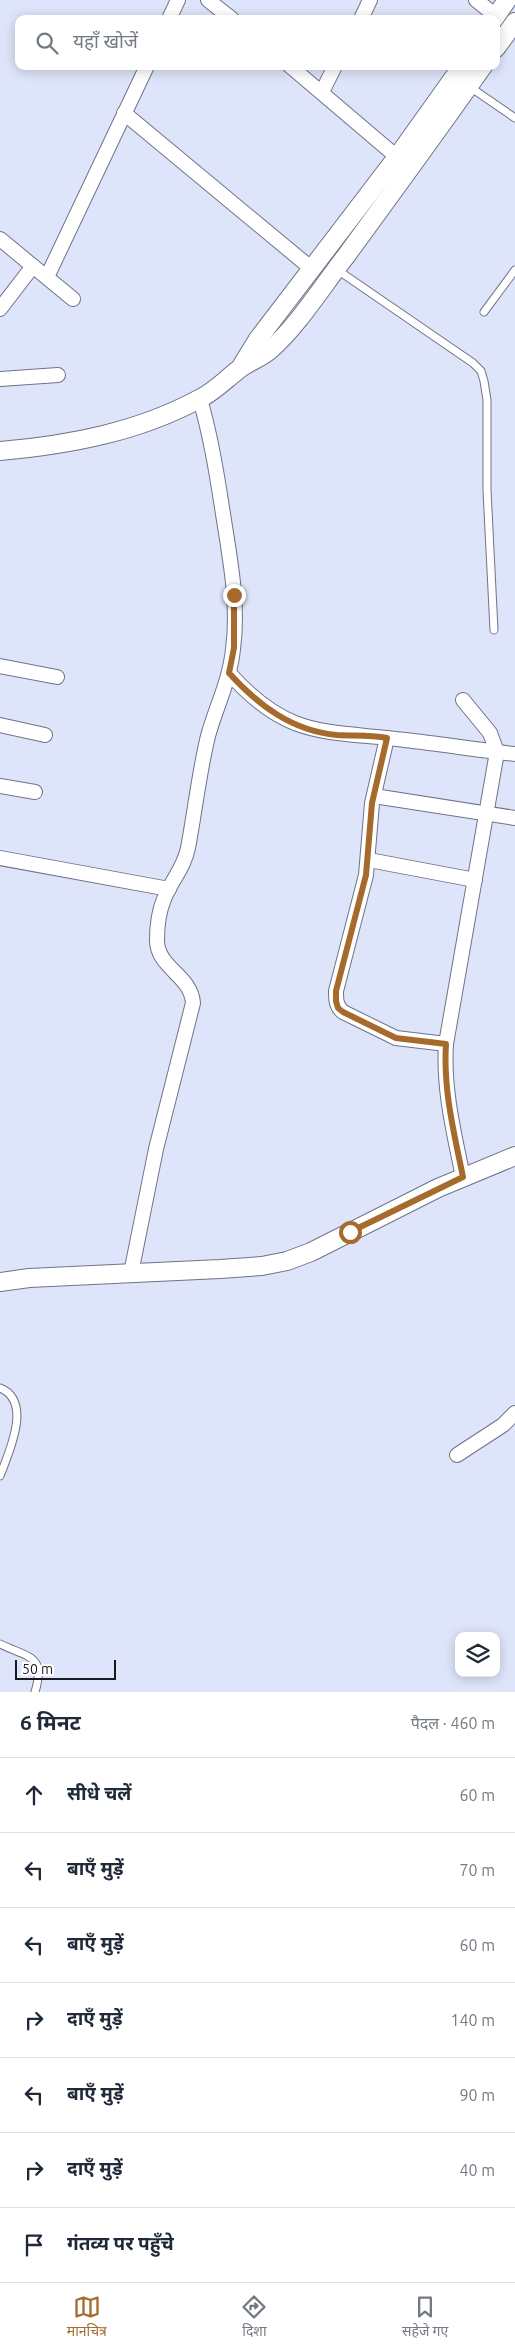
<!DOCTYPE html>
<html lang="hi">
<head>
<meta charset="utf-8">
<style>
	body { margin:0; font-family:Ubuntu,"Noto Sans Devanagari",sans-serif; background:#f2f2f3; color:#1f2937 }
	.controls { position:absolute; right:15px; bottom:15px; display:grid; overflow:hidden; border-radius:10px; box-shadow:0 2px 12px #0003 }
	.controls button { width:45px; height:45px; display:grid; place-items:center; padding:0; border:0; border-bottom:1px solid #e0e1e3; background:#fff; color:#1f2937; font:25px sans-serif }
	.scale { position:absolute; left:15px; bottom:12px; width:101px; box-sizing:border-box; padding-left:5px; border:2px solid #171920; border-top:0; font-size:14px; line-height:18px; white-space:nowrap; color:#171920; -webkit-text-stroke:4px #fff; paint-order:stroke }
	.stop { position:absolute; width:15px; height:15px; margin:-11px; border:4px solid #a66a2d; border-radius:50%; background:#fff }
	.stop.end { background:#a66a2d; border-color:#fff; box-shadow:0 1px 5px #0008 }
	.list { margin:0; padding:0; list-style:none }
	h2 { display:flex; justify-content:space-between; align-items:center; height:65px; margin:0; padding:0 20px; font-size:21px }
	h2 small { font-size:16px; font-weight:400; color:#747a83 }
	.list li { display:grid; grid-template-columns:32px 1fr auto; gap:15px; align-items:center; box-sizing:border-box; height:75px; padding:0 20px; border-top:1px solid #e0e1e3 }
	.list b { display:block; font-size:19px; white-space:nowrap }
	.list em { font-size:16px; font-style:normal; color:#747a83 }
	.icon { flex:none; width:28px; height:28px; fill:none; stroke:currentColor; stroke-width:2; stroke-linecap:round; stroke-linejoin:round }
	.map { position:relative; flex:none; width:515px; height:1692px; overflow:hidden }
	.search { position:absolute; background:#fff; box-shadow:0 2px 12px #0003; left:15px; right:15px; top:15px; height:55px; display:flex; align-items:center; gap:12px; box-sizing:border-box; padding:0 18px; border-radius:10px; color:#747a83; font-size:19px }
	.sheet { height:590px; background:#fff }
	nav { display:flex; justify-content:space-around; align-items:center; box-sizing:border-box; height:70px; border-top:1px solid #e0e1e3; background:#fff; font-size:14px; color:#747a83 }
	nav a { display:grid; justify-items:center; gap:2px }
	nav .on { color:#a66a2d }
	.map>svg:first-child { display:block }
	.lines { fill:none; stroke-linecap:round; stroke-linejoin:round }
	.service-casing { stroke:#6f7486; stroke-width:9 }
	.minor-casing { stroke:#6f7486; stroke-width:16 }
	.tertiary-casing { stroke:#6f7486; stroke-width:20 }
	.service { stroke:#fff; stroke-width:7 }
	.minor { stroke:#fff; stroke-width:14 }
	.tertiary { stroke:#fff; stroke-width:18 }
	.route { stroke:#a66a2d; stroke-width:6 }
</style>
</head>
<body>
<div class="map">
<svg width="515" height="1692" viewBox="0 0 515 1692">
	<rect width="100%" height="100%" fill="#dee4f9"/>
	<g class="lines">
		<!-- service casing -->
		<g class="service-casing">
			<g id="service">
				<polyline points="470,87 515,118"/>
				<polyline points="336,269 473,363 481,371 484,381 487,400 487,490 494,630"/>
				<polyline points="484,312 515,270"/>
				<path d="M0 1388C33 1401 9 1452 0 1476"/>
				<path d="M0 1644C29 1658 46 1655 35 1692"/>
			</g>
		</g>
		<!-- minor casing -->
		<g class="minor-casing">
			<g id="minor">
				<polyline points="208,0 232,19"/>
				<polyline points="476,0 496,16"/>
				<polyline points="169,19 178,0"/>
				<polyline points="361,19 370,0"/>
				<polyline points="290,66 397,157"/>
				<polyline points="322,92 335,66"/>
				<polyline points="124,113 312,269"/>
				<polyline points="0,239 73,299"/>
				<polyline points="47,277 147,66"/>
				<polyline points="0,309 33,266"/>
				<polyline points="0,379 58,375"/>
				<polyline points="0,666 57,677"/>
				<path d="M229 673C288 739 324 730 405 740 441 744 478 750 515 754"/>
				<path d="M463 700 490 733 497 752 446 1044C443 1089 454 1133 463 1177"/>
				<polyline points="0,725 45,735"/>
				<path d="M387 738 372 803 366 875 336 991C336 1000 336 1006 343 1012L396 1038 446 1044"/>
				<polyline points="0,786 35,792"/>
				<polyline points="374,796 515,818"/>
				<polyline points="0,858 169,889"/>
				<polyline points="369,860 475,880"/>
				<path d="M131 1273 156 1149 193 1003C191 975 157 968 157 940 157 927 159 911 164 899 171 881 184 868 188 848 195 811 199 773 208 736 216 707 230 680 233 649 239 604 230 559 223 514 217 475 211 437 200 399"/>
				<polyline points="457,1455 503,1425 515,1413"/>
			</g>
		</g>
		<!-- tertiary casing -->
		<g class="tertiary-casing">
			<g id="tertiary">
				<polyline points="494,19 507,0"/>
				<polyline points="496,48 515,22"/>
				<polyline points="242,365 258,339 397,157 462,66"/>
				<path d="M0 451C69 445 138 432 199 399 214 392 225 380 238 370 248 362 261 358 270 350 297 327 324 284 346 256 392 193 438 130 483 66"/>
				<polyline points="0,1282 29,1278 220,1269 262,1266 287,1261 311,1252 438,1188 515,1156"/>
			</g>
		</g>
		<!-- service -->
		<use href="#service" class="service"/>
		<!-- minor -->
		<use href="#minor" class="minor"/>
		<!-- tertiary -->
		<use href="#tertiary" class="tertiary"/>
	</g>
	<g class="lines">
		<!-- route -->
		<path class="route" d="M234 595V648L229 673C258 705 292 731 337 735 354 736 370 735 387 738L372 803 366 875 336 991V1001L338 1008 343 1012 396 1038 446 1044C443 1089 454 1133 463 1177L350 1232"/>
	</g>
</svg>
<div class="controls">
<button><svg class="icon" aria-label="layers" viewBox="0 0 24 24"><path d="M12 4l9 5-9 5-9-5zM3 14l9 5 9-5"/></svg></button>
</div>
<div class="scale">50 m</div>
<div class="stop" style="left:350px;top:1232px"></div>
<div class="stop end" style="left:234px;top:595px"></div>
<div class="search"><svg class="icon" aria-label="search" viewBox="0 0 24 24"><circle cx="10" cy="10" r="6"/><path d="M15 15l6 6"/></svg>यहाँ खोजें</div>
</div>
<section class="sheet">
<h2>6 मिनट<small>पैदल · 460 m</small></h2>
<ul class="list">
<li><svg class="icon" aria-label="ahead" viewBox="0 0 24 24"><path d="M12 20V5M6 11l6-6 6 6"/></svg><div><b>सीधे चलें</b></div><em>60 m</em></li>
<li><svg class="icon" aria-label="left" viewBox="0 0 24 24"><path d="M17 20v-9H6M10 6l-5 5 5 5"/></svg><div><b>बाएँ मुड़ें</b></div><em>70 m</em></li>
<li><svg class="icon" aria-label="left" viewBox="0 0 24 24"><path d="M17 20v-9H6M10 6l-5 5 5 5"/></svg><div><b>बाएँ मुड़ें</b></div><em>60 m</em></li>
<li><svg class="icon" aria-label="right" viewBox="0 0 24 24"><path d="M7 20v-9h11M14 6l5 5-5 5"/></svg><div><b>दाएँ मुड़ें</b></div><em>140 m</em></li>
<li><svg class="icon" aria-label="left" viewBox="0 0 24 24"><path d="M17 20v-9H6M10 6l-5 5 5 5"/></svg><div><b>बाएँ मुड़ें</b></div><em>90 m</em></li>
<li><svg class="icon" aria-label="right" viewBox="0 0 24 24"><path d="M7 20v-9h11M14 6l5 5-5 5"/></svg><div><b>दाएँ मुड़ें</b></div><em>40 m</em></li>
<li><svg class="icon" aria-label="arrive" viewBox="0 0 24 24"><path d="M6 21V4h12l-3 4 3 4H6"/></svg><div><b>गंतव्य पर पहुँचे</b></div></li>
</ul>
</section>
<nav>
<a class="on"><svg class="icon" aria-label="map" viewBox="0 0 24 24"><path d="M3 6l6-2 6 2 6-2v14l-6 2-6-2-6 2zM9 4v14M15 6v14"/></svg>मानचित्र</a>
<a><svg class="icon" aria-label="directions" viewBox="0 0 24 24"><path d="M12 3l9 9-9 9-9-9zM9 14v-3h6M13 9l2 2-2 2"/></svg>दिशा</a>
<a><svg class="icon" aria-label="saved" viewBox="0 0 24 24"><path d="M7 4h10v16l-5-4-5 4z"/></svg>सहेजे गए</a>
</nav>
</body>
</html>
